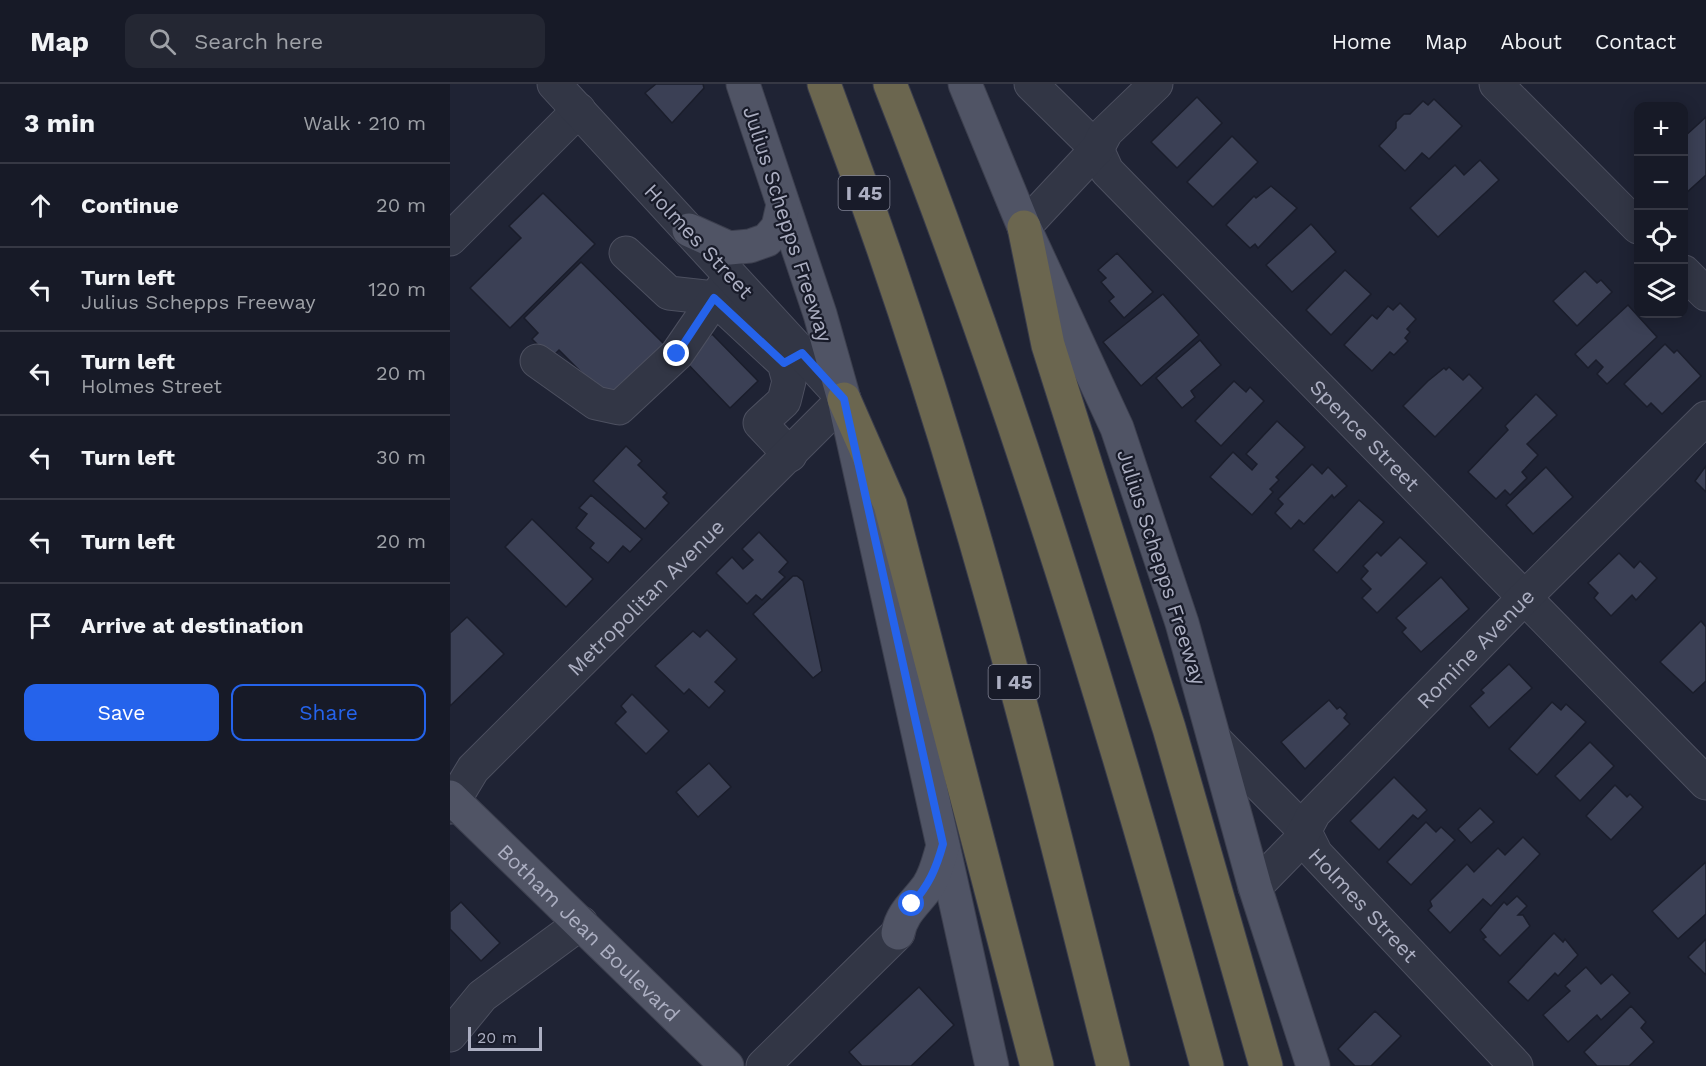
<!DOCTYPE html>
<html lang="en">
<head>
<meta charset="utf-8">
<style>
	body { margin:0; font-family:"Work Sans",sans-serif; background:#242733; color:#f1f3f6 }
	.controls { position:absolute; right:18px; top:18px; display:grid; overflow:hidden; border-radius:12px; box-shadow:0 3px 15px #0003 }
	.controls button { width:54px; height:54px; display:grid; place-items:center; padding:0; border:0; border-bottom:2px solid #363844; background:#171a27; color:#f1f3f6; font:30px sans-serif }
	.scale { position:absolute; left:18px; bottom:15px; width:74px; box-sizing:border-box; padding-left:6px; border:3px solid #acafc2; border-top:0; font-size:16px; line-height:21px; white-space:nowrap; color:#acafc2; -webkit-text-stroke:4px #181b29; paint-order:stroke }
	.stop { position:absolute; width:18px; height:18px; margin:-14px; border:4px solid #2563eb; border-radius:50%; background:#fff }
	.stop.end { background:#2563eb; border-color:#fff; box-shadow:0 2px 6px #0008 }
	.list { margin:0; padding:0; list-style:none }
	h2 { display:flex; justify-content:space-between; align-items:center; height:78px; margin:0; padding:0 24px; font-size:26px }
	h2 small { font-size:20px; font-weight:400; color:#9ea1a7 }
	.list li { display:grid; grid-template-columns:39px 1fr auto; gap:18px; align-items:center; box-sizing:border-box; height:84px; padding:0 24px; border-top:2px solid #363844 }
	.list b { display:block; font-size:22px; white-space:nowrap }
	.list p { margin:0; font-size:20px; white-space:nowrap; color:#9ea1a7 }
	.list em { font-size:20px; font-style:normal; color:#9ea1a7 }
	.actions { display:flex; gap:12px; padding:18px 24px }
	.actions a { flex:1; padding:14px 0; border:2px solid #2563eb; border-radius:12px; text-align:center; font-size:21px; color:#2563eb }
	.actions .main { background:#2563eb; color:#fff }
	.icon { flex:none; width:33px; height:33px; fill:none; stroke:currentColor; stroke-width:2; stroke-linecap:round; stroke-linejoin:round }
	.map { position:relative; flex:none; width:1256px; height:982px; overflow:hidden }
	header { display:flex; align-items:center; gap:36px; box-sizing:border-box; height:84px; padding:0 30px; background:#171a27; border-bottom:2px solid #363844 }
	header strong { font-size:28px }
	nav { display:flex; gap:33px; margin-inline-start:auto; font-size:21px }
	.search { width:420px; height:54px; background:#242733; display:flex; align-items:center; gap:15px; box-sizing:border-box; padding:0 21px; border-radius:12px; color:#9ea1a7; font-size:22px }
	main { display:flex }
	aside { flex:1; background:#171a27 }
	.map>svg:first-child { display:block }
	.building { fill:#3b4055; stroke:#1a1d2b; stroke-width:1.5 }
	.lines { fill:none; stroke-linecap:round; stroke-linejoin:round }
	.minor-casing { stroke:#4d5060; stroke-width:35 }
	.major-casing { stroke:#3c3f4e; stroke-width:35 }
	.highway-casing { stroke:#3a3d4c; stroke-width:35 }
	.minor { stroke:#323645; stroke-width:33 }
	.major { stroke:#505465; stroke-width:33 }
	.highway { stroke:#6b664f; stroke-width:33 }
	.route { stroke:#2563eb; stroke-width:8 }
	.labels { text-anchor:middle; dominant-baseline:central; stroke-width:4.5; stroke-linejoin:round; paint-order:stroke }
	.shield { fill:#181b29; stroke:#808394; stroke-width:1.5 }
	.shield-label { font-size:20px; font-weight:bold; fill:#acafc2 }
	.street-label { font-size:21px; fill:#acafc2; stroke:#181b29 }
</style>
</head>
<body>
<header>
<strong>Map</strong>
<div class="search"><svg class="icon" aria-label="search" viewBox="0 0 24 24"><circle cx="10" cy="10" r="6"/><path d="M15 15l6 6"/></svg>Search here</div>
<nav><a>Home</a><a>Map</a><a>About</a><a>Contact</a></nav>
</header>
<main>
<aside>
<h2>3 min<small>Walk · 210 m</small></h2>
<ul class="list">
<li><svg class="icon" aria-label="ahead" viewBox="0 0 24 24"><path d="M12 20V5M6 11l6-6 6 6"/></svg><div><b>Continue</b></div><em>20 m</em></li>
<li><svg class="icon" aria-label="left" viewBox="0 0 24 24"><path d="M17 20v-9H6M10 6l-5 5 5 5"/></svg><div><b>Turn left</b><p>Julius Schepps Freeway</p></div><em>120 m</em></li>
<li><svg class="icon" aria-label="left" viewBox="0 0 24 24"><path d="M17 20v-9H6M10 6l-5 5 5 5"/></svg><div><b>Turn left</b><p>Holmes Street</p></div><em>20 m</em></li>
<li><svg class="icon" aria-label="left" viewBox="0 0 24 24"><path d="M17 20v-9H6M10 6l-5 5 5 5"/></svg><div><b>Turn left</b></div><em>30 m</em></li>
<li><svg class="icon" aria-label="left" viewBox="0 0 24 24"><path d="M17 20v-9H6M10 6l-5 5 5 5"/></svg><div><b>Turn left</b></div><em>20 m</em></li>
<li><svg class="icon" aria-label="arrive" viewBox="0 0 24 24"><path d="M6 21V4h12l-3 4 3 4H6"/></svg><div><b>Arrive at destination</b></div></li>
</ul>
<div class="actions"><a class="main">Save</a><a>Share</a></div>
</aside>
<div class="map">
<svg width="1256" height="982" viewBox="0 0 1256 982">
	<rect width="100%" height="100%" fill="#1f2334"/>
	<!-- building -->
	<g class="building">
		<polygon points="206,0 253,0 254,4 222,39 195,9"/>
		<polygon points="747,13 772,39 727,84 701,58"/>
		<polygon points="984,15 1012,42 979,75 972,69 955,87 929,62 946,44 946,38 954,30 960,30 973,17 978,21"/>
		<polygon points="1256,33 1256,91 1235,110 1234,53"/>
		<polygon points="782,52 808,78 763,123 737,98"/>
		<polygon points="1030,76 1049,96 988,153 960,124 1005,81 1014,91"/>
		<polygon points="821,102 847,124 808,164 805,160 800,164 776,141 804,112 806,114"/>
		<polygon points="93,109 145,160 60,244 20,204 71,154 59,142"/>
		<polygon points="861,140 886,168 842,208 816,181"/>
		<polygon points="667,169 703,208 674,234 659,217 664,213 651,198 656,194 648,186"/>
		<polygon points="131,178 214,260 159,316 109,266 101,274 82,255 88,249 74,234"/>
		<polygon points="895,186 921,210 881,251 856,226"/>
		<polygon points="1135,187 1147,199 1151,196 1162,208 1127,242 1103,217"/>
		<polygon points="713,210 749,251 691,302 653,258"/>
		<polygon points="950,219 966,235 957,245 960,248 955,254 958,257 944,271 940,268 922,287 894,261 922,231 927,235 938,222 943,226"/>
		<polygon points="1178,221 1207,253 1157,300 1147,290 1153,283 1146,276 1138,284 1125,270"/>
		<polygon points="262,250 308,297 280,324 234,276"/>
		<polygon points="750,256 771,281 741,307 745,313 732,324 706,294"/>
		<polygon points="1215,260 1224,269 1227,266 1251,292 1212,330 1201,319 1197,323 1174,300"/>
		<polygon points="999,283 1013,296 1019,290 1033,304 985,353 953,322 978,297 994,284 996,286"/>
		<polygon points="784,297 796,308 800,303 814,317 771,362 745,337"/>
		<polygon points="1086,310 1107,331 1077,360 1088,371 1072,388 1077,394 1060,411 1055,406 1046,415 1018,388 1058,346 1055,342"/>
		<polygon points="827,337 855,363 826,393 829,396 820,405 823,408 802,431 760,393 783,368 802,386 807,380 796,370"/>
		<polygon points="176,362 192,377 188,381 217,409 213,413 219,419 195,445 143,397"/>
		<polygon points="862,380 872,390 878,383 897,402 884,414 882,411 854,440 849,436 841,445 825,429 833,420 828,415"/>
		<polygon points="1256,382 1256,408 1245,397"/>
		<polygon points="1096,383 1123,413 1083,450 1056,421"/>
		<polygon points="141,411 192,455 180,468 173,462 158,479 140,464 144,459 126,444 137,430 129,424"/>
		<polygon points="909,416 934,438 887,489 863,466"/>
		<polygon points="82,435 143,495 116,523 55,463"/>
		<polygon points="309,448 338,478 329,488 335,493 312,516 306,511 297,520 266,489 282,473 293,485 303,476 292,465"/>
		<polygon points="950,453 977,479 927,529 912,514 921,505 911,495 918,487 913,482 927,468 931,472"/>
		<polygon points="1169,469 1184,484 1190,477 1207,494 1186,516 1182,511 1161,532 1144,514 1148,509 1138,499"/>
		<polygon points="343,492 347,492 353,497 372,587 363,594 303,530"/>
		<polygon points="991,493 1019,525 971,568 952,548 956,544 946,534"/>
		<polygon points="17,533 54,570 0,622 0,549"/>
		<polygon points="1251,537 1256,543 1256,597 1243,609 1210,578"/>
		<polygon points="257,546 287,575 265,598 275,607 259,624 239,605 234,610 205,582 243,547 250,553"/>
		<polygon points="1059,580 1082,604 1039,644 1020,622 1034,609 1031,606"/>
		<polygon points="182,610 219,647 196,670 165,639 176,628 171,622"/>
		<polygon points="879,616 887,625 890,623 897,630 894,634 900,640 855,685 831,658"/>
		<polygon points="1102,618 1111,626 1116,620 1136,638 1087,691 1059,665"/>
		<polygon points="1140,658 1164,682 1130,717 1105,692"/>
		<polygon points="259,679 281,703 248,733 226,708"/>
		<polygon points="944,693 977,726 968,735 963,731 929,766 900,737"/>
		<polygon points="1165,701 1177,713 1180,710 1193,723 1161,756 1136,732"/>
		<polygon points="1030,724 1044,738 1021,759 1008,745"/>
		<polygon points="976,738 986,748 991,743 1005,756 961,801 937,778"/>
		<polygon points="1073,753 1090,770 1041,822 1033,815 1000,849 978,826 982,822 980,817 1017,780 1024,788 1048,764 1055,771"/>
		<polygon points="1256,778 1256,830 1228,855 1202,827"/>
		<polygon points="1067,812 1077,822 1068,831 1073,831 1080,842 1050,872 1033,855 1036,853 1030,846 1054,818 1057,821"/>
		<polygon points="11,818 50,859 31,877 0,845 0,828"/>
		<polygon points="1104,849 1113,858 1115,855 1128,871 1108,892 1105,889 1078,917 1058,898"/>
		<polygon points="1256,855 1256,891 1238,873"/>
		<polygon points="1136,883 1151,900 1162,890 1180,909 1151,936 1147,931 1118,958 1093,931 1120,907 1115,902"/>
		<polygon points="469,903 504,941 461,982 412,982 399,968"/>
		<polygon points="1181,922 1196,938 1191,944 1204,958 1179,982 1147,982 1134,968"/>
		<polygon points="925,927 951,952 921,982 905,982 888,965"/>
	</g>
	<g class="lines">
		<!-- minor casing -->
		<g class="minor-casing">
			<g id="minor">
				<path id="s1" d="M581 0 647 65 657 87 1256 699"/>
				<polyline points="1046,0 1188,143"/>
				<polyline points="574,143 647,65 656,48 706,0"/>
				<polyline points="0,155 129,26"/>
				<polyline points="176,169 219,209 264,214 334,279 339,297 334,317 310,339 340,371"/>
				<polyline points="1234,188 1256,210"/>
				<polyline points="87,277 146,319 169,324 227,270 275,200"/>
				<path id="s2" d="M767 658 854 746 866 770 1066 982"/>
				<path id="s3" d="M0 723 23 685 394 315 104 0"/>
				<path id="s4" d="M805 803 848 759 864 729 1075 513 1256 334"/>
				<polyline points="0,951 32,912 131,839"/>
				<polyline points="313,982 448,849"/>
			</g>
		</g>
		<!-- major casing -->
		<g class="major-casing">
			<g id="major">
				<polyline points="293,0 370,230 394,315 542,982"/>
				<polyline points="515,0 574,143 667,344 732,539 805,803 863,982"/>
				<polyline points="239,146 279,164 300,162 317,156 328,143 333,121"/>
				<path id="s5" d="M0 713 277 982"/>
				<path d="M448 849C452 828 466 819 478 802 486 790 489 775 493 762"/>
			</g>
		</g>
		<!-- highway casing -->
		<g class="highway-casing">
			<g id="highway">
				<path d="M374 0C435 162 489 327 536 494 582 656 622 819 663 982"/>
				<path d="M440 0C566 320 666 650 757 982"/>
				<polyline points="574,143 598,261 719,644 816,982"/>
				<polyline points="394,315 440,420 587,982"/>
			</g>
		</g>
		<!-- minor -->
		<use href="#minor" class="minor"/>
		<!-- major -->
		<use href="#major" class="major"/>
		<!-- highway -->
		<use href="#highway" class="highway"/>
	</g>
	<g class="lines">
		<!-- route -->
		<path class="route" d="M227 270 264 214 334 279 352 269 394 315 493 760C486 785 479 801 462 820"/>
	</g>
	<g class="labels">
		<!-- shield labels -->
		<g class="shield">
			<rect x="388.5" y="92" width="51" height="34" rx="4.5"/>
			<rect x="538.5" y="581" width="51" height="34" rx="4.5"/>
		</g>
		<g class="shield-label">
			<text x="414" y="109">I 45</text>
			<text x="564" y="598">I 45</text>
		</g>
		<!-- street labels -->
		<g class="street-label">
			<text transform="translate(338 140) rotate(72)">Julius Schepps Freeway</text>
			<text transform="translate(249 157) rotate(47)">Holmes Street</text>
			<text stroke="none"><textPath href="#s1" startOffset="486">Spence Street</textPath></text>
			<text transform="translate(712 483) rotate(72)">Julius Schepps Freeway</text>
			<text stroke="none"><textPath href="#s3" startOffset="288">Metropolitan Avenue</textPath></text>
			<text stroke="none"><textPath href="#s4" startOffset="326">Romine Avenue</textPath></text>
			<text stroke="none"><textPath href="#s2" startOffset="220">Holmes Street</textPath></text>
			<text stroke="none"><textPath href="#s5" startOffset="194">Botham Jean Boulevard</textPath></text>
		</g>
	</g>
</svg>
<div class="controls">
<button>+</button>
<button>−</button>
<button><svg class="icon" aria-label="locate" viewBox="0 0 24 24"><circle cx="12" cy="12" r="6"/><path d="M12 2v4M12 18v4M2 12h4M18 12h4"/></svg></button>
<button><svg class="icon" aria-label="layers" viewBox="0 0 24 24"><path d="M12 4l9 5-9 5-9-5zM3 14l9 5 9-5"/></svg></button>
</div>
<div class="scale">20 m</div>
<div class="stop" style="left:462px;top:820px"></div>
<div class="stop end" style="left:227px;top:270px"></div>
</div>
</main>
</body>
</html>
